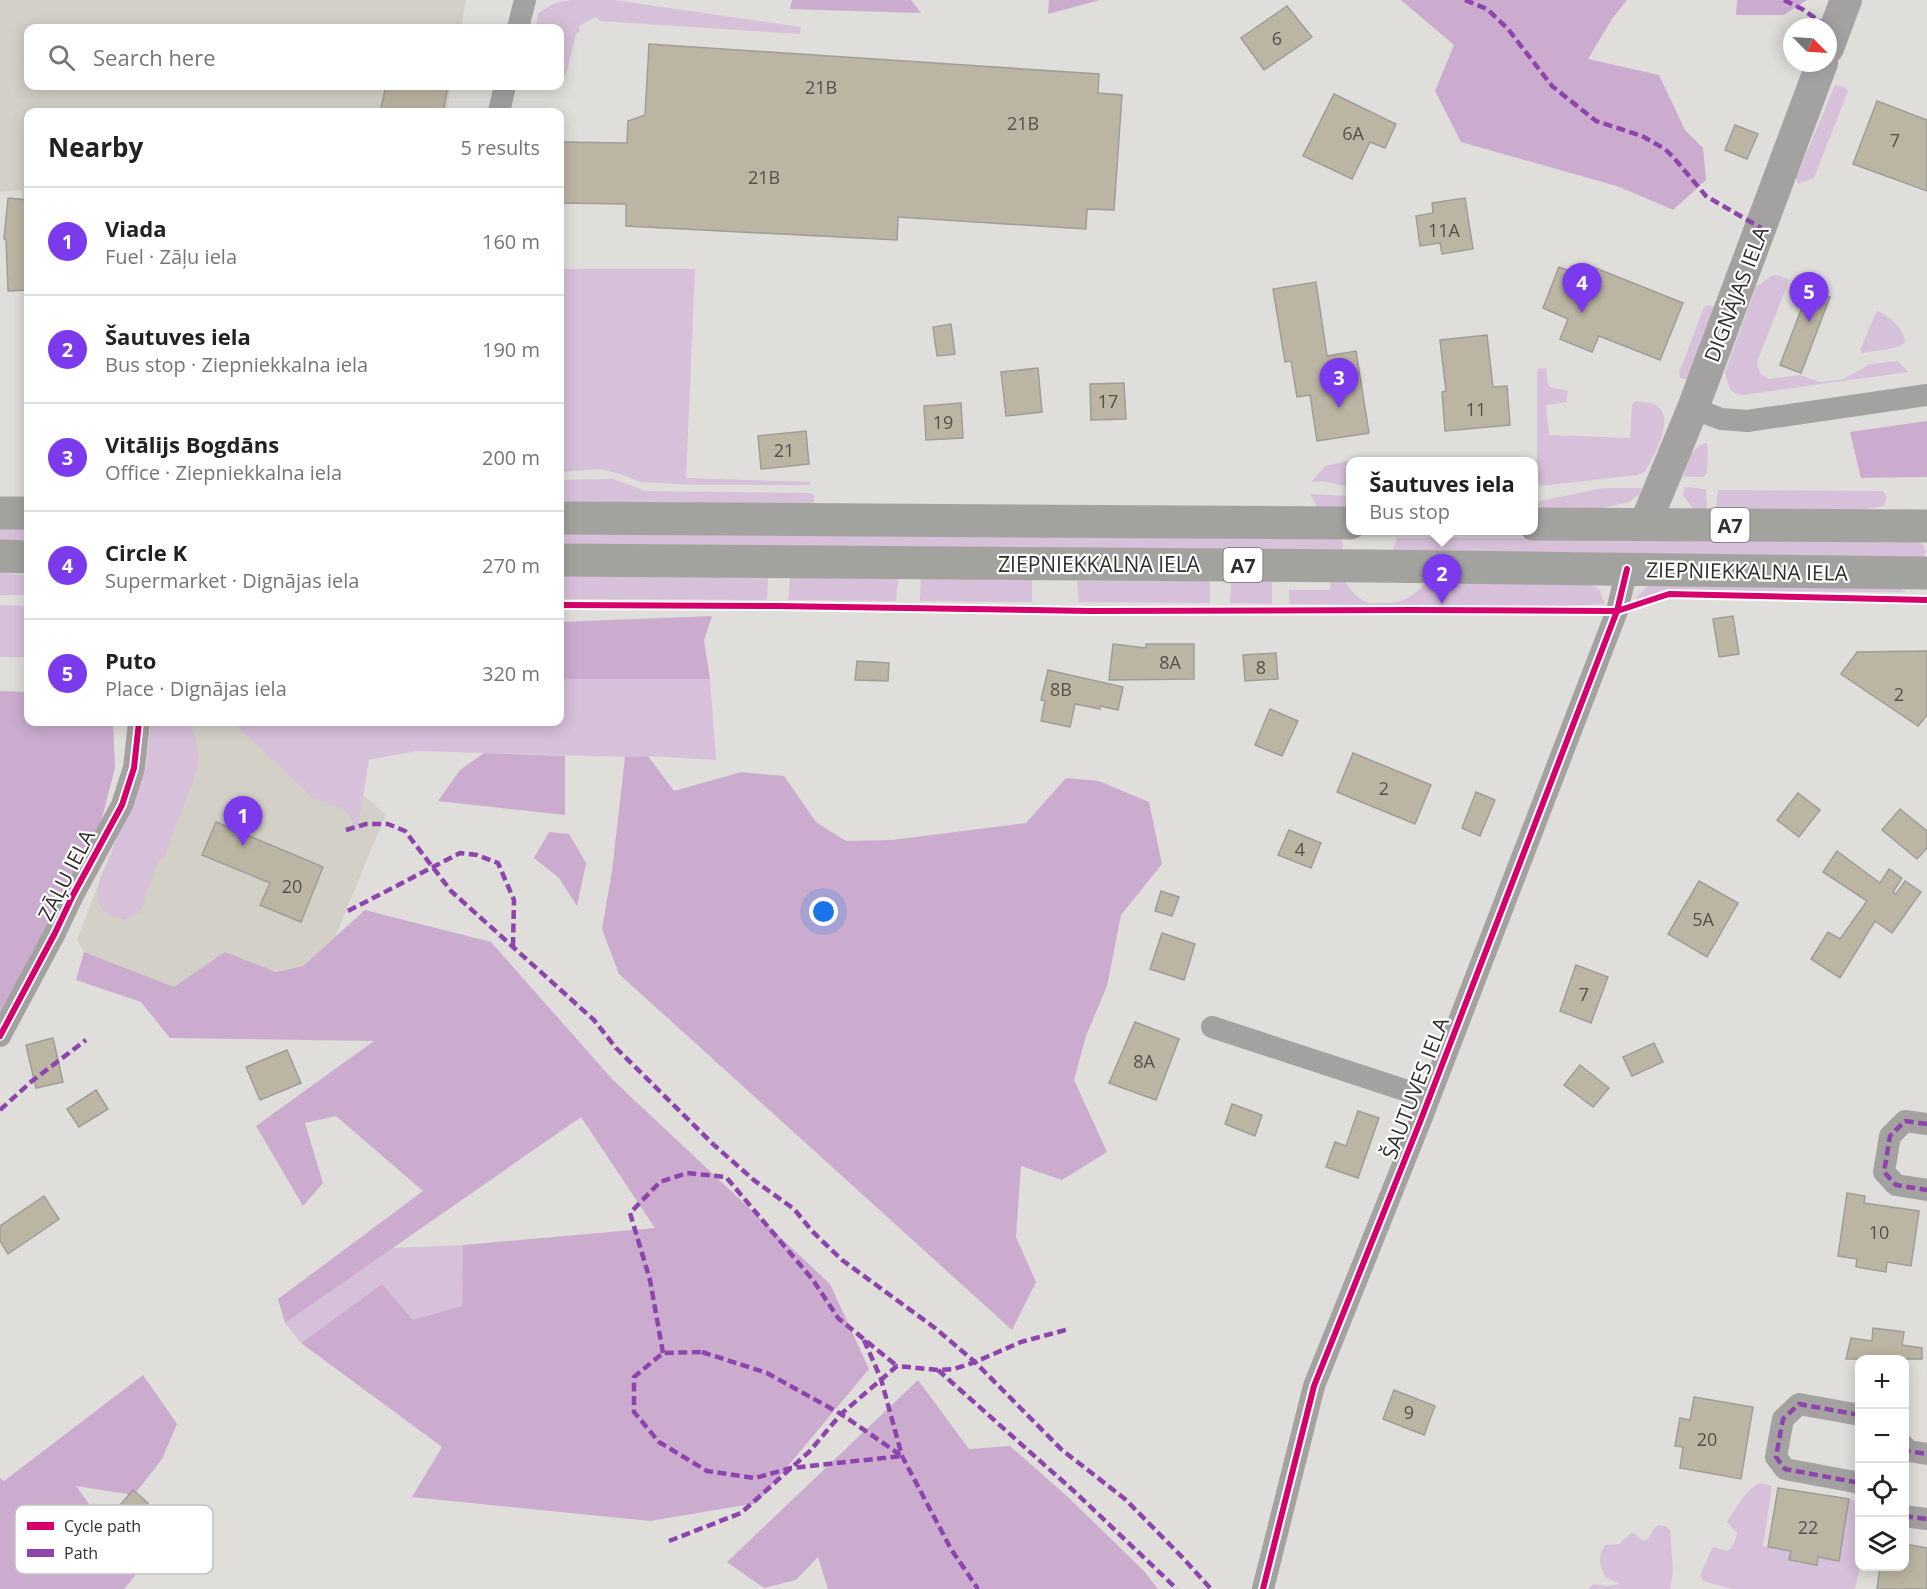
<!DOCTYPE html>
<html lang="en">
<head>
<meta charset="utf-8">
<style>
	body { margin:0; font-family:"Open Sans",sans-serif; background:#f2f2f2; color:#222 }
	.controls { position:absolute; right:18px; bottom:18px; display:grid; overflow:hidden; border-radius:12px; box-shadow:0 3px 15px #0003 }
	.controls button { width:54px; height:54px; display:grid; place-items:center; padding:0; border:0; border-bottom:2px solid #e0e0e0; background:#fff; color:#222; font:30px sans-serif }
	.compass { position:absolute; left:1783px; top:18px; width:54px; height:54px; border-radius:50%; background:#fff; box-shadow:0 3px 15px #0003; rotate:114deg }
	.you { position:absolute; left:824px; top:912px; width:21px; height:21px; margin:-15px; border:4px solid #fff; border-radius:50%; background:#1a73e8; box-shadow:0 0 0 9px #1a73e833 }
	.badge { display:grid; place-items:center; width:39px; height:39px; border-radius:50%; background:#7c3aed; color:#fff; font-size:20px; font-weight:700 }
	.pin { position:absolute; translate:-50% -50px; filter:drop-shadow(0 2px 3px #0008) }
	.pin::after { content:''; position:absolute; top:32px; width:21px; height:18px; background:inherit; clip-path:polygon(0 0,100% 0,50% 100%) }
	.popup { position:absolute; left:1346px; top:457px; width:192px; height:78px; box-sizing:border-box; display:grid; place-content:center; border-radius:12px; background:#fff; filter:drop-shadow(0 2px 4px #0005); font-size:20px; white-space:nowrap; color:#767676 }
	.popup b { font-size:22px; color:#222 }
	.popup::after { content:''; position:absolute; left:50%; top:100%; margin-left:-12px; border:12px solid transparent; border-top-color:#fff }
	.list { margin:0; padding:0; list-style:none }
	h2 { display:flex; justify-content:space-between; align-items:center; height:78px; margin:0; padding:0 24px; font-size:26px }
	h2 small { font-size:20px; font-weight:400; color:#767676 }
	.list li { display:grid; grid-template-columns:39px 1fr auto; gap:18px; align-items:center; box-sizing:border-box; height:108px; padding:0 24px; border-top:2px solid #e0e0e0 }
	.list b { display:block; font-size:22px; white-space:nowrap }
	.list p { margin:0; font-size:20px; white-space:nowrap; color:#767676 }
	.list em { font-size:20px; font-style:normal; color:#767676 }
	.icon { flex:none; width:33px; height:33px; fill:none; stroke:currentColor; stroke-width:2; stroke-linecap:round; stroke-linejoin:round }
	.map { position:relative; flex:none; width:1927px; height:1589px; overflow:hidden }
	.search { position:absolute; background:#fff; box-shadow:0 3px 15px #0003; left:24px; top:24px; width:540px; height:66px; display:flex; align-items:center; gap:15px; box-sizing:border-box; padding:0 21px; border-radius:12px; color:#767676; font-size:22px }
	.panel { position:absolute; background:#fff; box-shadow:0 3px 15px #0003; left:24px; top:108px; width:540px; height:618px; border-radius:12px }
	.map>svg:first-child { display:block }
	.built { fill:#d3d0c7 }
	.green { fill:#d7c0d9 }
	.forest { fill:#cbaccf }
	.building { fill:#bcb5a3; stroke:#9e9d9a; stroke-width:1.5 }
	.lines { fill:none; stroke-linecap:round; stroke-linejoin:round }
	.street { stroke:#a4a2a1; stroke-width:22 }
	.secondary { stroke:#a3a2a0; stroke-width:32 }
	.highway { stroke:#a2a29e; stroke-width:33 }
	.quiet { stroke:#8e44ad; stroke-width:4.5; stroke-dasharray:9 4.5; stroke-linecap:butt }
	.cycleway-casing { stroke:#fff; stroke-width:10 }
	.cycleway { stroke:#d6006c; stroke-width:6 }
	.labels { text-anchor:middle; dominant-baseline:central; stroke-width:4.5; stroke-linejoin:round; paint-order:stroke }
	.number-label { font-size:18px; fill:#53504a }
	.shield { fill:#fff; stroke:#6e6d6b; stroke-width:1.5 }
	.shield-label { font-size:20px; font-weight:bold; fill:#302f2c }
	.street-label { font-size:21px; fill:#302f2c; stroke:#fff }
	.key { fill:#fff; stroke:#c1c1c0; stroke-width:1.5 }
	.key-label { font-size:16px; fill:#302f2c }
</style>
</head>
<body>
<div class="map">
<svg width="1927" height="1589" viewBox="0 0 1927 1589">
	<rect width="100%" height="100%" fill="#dfdeda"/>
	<!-- built -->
	<g class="built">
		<polygon points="0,0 466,0 461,28 28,28 28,86 451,86 446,112 28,112 28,200 22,199 21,190 0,192"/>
		<polygon points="151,722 275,722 386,814 335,937 303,966 276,972 225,953 174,988 84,952 77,940 100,879 146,769"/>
	</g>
	<!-- green -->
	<g class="green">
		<polygon points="572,0 614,0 801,27 800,34 601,21 595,17 579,26 580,31 576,34 566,75 560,74 560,28 536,28 538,13 555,3"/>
		<polygon points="1835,85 1844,87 1848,91 1846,96 1814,178 1798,184 1796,178"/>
		<polygon points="560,269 695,269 686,478 811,482 809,485 698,485 640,482 620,474 601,469 560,472"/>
		<polygon points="1773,275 1780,276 1789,280 1788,283 1757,362 1760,373 1768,379 1800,375 1820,382 1844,379 1870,364 1898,361 1908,372 1742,395 1737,394 1730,389 1725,372 1756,287"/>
		<polygon points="1709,305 1714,307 1688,380 1680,378 1679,373 1704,307"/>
		<path d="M1877 311C1890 316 1904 329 1905 343L1895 348 1862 353 1860 350Z"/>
		<path d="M1546 368 1548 384 1550 387 1568 391 1566 402 1546 405 1549 435 1630 438 1632 405 1635 401C1641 402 1649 402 1654 404 1678 415 1654 456 1645 472L1637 475 1540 486 1537 479V369Z"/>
		<path d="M1706 443 1708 447 1707 473 1703 477H1683C1686 463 1691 447 1706 443Z"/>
		<polygon points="1356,459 1367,461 1350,462 1350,487 1322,481 1311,482 1325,466"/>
		<polygon points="613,479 646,491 810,493 815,496 813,506 560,504 560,480"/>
		<polygon points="1684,487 1706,489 1707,506 1705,510 1694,510 1683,495"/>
		<polygon points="1603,488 1641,488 1642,492 1629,502 1594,510 1537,508 1536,502"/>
		<polygon points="1718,490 1883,491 1887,497 1884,506 1853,511 1716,510"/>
		<polygon points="1310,494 1350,496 1350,509 1317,507"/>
		<polygon points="0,527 28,527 28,542 0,541"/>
		<polygon points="560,531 1341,539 1343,545 1342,549 560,546"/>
		<polygon points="1397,538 1616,538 1919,542 1923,545 1926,552 1922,560 1397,553 1393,549"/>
		<polygon points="0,572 28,576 28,595 0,595"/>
		<polygon points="560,575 768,576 767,600 560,599"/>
		<polygon points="790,577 898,578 896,601 788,600"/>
		<polygon points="921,577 1032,578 1032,602 920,601"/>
		<path d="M1331 579H1343C1348 586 1354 595 1362 600 1367 604 1373 603 1380 603 1399 604 1412 599 1425 583H1587L1599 589 1605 604 1544 607 1290 604 1289 590H1330Z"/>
		<polygon points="1210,580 1210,603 1079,602 1077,581"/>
		<polygon points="1272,580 1272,604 1230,603 1231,581"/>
		<polygon points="1650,584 1897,587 1906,592 1675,591 1654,594 1647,599 1635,599"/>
		<polygon points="0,605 28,606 28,657 0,657"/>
		<polygon points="560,679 710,679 716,760 648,756 625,757 416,751 369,760 357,833 351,817 342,808 313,798 233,722 560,722"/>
		<path d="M151 722H188C199 740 200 756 195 776L163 860 159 859 144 898 146 900C141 912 137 915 124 920 98 913 95 905 100 879L146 769Z"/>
		<polygon points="463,1245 462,1306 413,1321 382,1284 301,1343 285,1323 392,1248"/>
		<path d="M1761 1483 1772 1486 1763 1546 1791 1551 1789 1561 1817 1565 1818 1557 1839 1560 1849 1499 1856 1501 1859 1505 1860 1567 1855 1589H1732L1703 1581 1700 1575 1713 1547 1727 1551 1731 1548 1735 1541 1737 1533 1727 1522C1736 1509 1746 1488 1761 1483Z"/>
		<path d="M1659 1525 1667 1527 1670 1530 1673 1570 1670 1589H1588L1593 1584 1607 1586 1621 1584 1606 1578C1600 1566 1597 1558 1605 1545L1619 1544 1631 1533H1634L1644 1541C1652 1538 1651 1528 1659 1525Z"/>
	</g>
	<!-- forest -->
	<g class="forest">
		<polygon points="792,0 911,0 921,13 790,9"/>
		<polygon points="1049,0 1100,0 1048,14"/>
		<polygon points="1401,0 1627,0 1612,19 1588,59 1659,75 1685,130 1703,148 1706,180 1673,210 1620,187 1461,142 1435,91 1454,45"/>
		<polygon points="1737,0 1807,0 1784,15 1736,15"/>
		<polygon points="1927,421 1927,477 1861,478 1850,432"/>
		<polygon points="712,616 704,640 710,679 560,679 560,622"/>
		<polygon points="0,691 28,692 28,722 113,722 115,768 98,833 3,1010 0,1012"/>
		<polygon points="484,753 565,756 565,815 438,801 460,770"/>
		<polygon points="648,756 674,791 741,772 784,776 816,822 846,841 892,840 1026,823 1066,778 1099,781 1149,802 1162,864 1121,915 1107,986 1086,1036 1074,1080 1107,1152 1062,1180 1021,1166 1016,1237 1036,1282 1012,1330 619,974 602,929 612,871 625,757"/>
		<polygon points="549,832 569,834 586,863 577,906 559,878 534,858"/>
		<polygon points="365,910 491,942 613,1080 830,1284 869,1369 757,1503 650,1521 412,1497 442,1447 301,1343 382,1284 413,1320 462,1306 463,1245 655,1228 581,1117 285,1323 278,1299 423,1191 336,1116 305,1123 323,1183 303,1206 256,1126 374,1041 170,1038 141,1002 76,980 84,952 174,987 225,952 276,972 303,966"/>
		<polygon points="143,1375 177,1424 162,1459 134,1495 76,1486 138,1572 124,1589 0,1589 0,1478 4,1481"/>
		<polygon points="918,1380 969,1449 1010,1446 1069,1498 1144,1571 1158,1589 828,1589 818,1557 796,1580 764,1588 727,1562"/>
	</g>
	<!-- building -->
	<g class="building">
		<polygon points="1287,6 1312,37 1264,70 1241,38"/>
		<polygon points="649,44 1099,74 1098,93 1122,95 1114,210 1087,209 1086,229 898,217 897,240 626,226 626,204 560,203 560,142 627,143 628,121 645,115"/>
		<polygon points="386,86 448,86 443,112 380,112"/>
		<polygon points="1334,94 1396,124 1385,148 1370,142 1352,179 1303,156"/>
		<polygon points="1877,101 1927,120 1927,191 1853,164"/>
		<polygon points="1735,125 1758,134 1747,159 1725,150"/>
		<polygon points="8,198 28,200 28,290 8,291 6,239 4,239"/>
		<polygon points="1465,198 1473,249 1442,254 1440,243 1420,246 1416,216 1433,213 1432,203"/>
		<polygon points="1559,267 1589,278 1593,267 1683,303 1660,360 1599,336 1592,352 1560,339 1568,319 1543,308"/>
		<polygon points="1316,282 1327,356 1356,351 1369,433 1317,441 1310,395 1297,397 1291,361 1285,362 1273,289"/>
		<polygon points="1809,289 1830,297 1801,373 1780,365"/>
		<polygon points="951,324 955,354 937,356 933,327"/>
		<polygon points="1487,335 1493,387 1507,386 1510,425 1445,431 1442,392 1446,391 1440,340"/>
		<polygon points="1038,368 1042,412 1006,416 1001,372"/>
		<polygon points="1124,383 1126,419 1091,420 1090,384"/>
		<polygon points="961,403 963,438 926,440 924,406"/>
		<polygon points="806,431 809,464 761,469 758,436"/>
		<polygon points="1733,616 1739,654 1719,657 1713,619"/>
		<polygon points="1113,644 1146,648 1146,644 1194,644 1194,679 1109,680"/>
		<polygon points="1927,651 1927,715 1918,726 1841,674 1857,652"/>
		<polygon points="1276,653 1278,679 1245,681 1243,655"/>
		<polygon points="857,661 889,663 888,681 855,680"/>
		<polygon points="1048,670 1123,687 1118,710 1100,706 1100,709 1075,704 1070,727 1041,721 1045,701 1041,700"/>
		<polygon points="1270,709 1298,721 1282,756 1255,745"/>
		<polygon points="1353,753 1431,785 1415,824 1337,792"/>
		<polygon points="1476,792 1495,800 1480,836 1462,828"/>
		<polygon points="1798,793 1820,810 1799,837 1777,820"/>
		<polygon points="1900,809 1927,831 1927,848 1917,859 1882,830"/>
		<polygon points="216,822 323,867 301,922 260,905 270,883 202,855"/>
		<polygon points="1289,830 1321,843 1311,868 1278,855"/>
		<polygon points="1837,851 1880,883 1889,869 1902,878 1893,892 1896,894 1905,881 1921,892 1892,933 1875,921 1840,978 1811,959 1828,932 1840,939 1867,901 1823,872"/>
		<polygon points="1699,881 1738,903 1707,957 1668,934"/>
		<polygon points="1161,891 1179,897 1172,916 1155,911"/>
		<polygon points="1162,933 1195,944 1184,980 1150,969"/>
		<polygon points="1576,965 1608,977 1591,1023 1560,1011"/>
		<polygon points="1135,1022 1179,1039 1156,1100 1109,1083"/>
		<polygon points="53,1038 63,1082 36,1088 26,1045"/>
		<polygon points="1654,1043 1663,1062 1632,1076 1623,1057"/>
		<polygon points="287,1050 301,1083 260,1100 246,1067"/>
		<polygon points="1580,1065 1609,1088 1593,1107 1564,1085"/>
		<polygon points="96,1090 108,1109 79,1127 67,1109"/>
		<polygon points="1232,1104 1262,1115 1255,1136 1225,1124"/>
		<polygon points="1358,1111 1379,1118 1358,1178 1326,1167 1335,1142 1346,1146"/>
		<polygon points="1847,1193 1865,1196 1864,1203 1919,1211 1911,1266 1887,1262 1886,1272 1856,1267 1857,1259 1838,1256"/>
		<polygon points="44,1196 59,1219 8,1254 0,1241 0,1226"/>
		<polygon points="1873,1328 1904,1332 1902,1345 1922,1348 1922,1359 1846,1359 1851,1338 1872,1341"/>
		<polygon points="1394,1390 1435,1406 1424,1435 1383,1419"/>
		<polygon points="1694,1397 1753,1407 1741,1479 1680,1468 1683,1447 1675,1446 1680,1418 1690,1420"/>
		<polygon points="1778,1488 1849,1499 1839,1561 1818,1557 1817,1565 1789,1560 1791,1551 1768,1547"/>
		<polygon points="133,1490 148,1503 114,1542 99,1529"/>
		<polygon points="1905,1544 1927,1548 1927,1589 1877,1589 1880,1566 1905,1566"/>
	</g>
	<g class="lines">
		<!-- street -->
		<g class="street">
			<polyline points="518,28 525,0"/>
			<polyline points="499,112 505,86"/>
			<polyline points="1693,408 1721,419 1747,421 1927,395"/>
			<polyline points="1212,1027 1429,1098"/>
			<polyline points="0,1036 55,933 73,895 122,805 134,768 139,722"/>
			<polyline points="1927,1124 1905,1121 1890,1136 1884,1172 1896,1185 1927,1190"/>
			<polyline points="1860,1415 1799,1404 1783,1419 1776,1457 1785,1469 1860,1483"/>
			<polyline points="1904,1446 1908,1451 1927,1454"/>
			<polyline points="1904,1516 1927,1519"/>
			<polyline points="1263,1589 1314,1386 1420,1122 1617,611 1627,569"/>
		</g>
		<!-- secondary -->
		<g class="secondary">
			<polyline points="1828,48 1846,0"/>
			<polyline points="1645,524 1693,408 1822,63"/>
		</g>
		<!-- highway -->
		<g class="highway">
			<polyline points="0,513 28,513"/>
			<polyline points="560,518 1350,523"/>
			<polyline points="1534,524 1927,526"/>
			<polyline points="0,556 28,557"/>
			<polyline points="560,560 1370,566 1927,573"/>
		</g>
		<!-- quiet -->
		<g class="quiet">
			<polyline points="1465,0 1487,9 1508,29 1552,86 1596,121 1642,136 1665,149 1674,158 1706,196 1761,228"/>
			<polyline points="1784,0 1802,9 1828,27"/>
			<polyline points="346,830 366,824 388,824 405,831 451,891 594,1020 616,1048 714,1145 755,1181 794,1209 812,1231 842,1260 935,1328 975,1362 1062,1450 1125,1499 1183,1558 1211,1589"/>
			<polyline points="348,911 460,853 477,855 498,863 514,900 513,947"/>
			<polyline points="0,1110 32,1081 86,1040"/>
			<polyline points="1927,1124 1905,1121 1890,1136 1884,1172 1896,1185 1927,1190"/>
			<polyline points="864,1340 881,1379 902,1456 951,1549 978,1589"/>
			<polygon points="702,1352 767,1373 841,1414 902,1456 791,1468 755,1478 707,1471 659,1442 634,1412 634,1377 663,1353"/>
			<polyline points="663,1353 650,1280 630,1213 660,1182 687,1173 726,1177 813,1280 838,1318 897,1366"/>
			<polyline points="938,1370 1076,1493 1177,1589"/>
			<polyline points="1860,1415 1799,1404 1783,1419 1776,1457 1785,1469 1860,1483"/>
			<polyline points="1904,1446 1908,1451 1927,1454"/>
			<polyline points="1904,1516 1927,1519"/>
			<polyline points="669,1541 741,1513 809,1452 841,1414 897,1366 938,1370 954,1369 975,1362 1021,1342 1069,1329"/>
		</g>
		<!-- cycleway casing -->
		<g class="cycleway-casing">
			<g id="cycleway">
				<polyline points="560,605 777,606 1090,611 1411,610 1617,611 1669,594 1927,600"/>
				<polyline points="0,1036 55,933 73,895 122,805 134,768 139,722"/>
				<polyline points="1263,1589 1314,1386 1420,1122 1617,611 1627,569"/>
			</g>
		</g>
		<!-- cycleway -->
		<use href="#cycleway" class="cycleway"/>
	</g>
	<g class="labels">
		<!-- number labels -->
		<g class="number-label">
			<text x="1277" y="38">6</text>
			<text x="821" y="87">21B</text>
			<text x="1023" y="123">21B</text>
			<text x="1353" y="133">6A</text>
			<text x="1895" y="140">7</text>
			<text x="764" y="177">21B</text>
			<text x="1444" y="230">11A</text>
			<text x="1108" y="401">17</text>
			<text x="1476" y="409">11</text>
			<text x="943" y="422">19</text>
			<text x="784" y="450">21</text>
			<text x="1170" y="662">8A</text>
			<text x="1261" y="667">8</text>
			<text x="1061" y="689">8B</text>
			<text x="1899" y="694">2</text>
			<text x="1384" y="788">2</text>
			<text x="1300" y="849">4</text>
			<text x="292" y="886">20</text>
			<text x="1703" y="919">5A</text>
			<text x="1584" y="994">7</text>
			<text x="1144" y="1061">8A</text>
			<text x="1879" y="1232">10</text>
			<text x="1409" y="1412">9</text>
			<text x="1707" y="1439">20</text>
			<text x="1808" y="1527">22</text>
		</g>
		<!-- shield labels -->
		<g class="shield">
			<rect x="1710.5" y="508" width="39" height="34" rx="4.5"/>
			<rect x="1223.5" y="548" width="39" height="34" rx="4.5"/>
		</g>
		<g class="shield-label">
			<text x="1730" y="525">A7</text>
			<text x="1243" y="565">A7</text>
		</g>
		<!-- street labels -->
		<g class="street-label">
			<text transform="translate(1736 294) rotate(-69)">DIGNĀJAS IELA</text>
			<text x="1099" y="564">ZIEPNIEKKALNA IELA</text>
			<text transform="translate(1747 571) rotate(1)">ZIEPNIEKKALNA IELA</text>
			<text transform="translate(66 875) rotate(-63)">ZĀĻU IELA</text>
			<text transform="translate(1415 1088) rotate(-69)">ŠAUTUVES IELA</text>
		</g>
	</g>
	<!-- legend -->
	<rect x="15" y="1505" width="198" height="69" rx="9" class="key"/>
	<rect x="27" y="1522" width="27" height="8" fill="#d6006c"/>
	<rect x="27" y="1549" width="27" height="8" fill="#8e44ad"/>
	<g class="key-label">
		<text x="64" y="1532">Cycle path</text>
		<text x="64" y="1559">Path</text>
	</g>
</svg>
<div class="controls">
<button>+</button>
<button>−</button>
<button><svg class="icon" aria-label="locate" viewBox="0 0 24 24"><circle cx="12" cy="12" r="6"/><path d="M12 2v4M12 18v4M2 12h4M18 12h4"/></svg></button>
<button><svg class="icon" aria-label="layers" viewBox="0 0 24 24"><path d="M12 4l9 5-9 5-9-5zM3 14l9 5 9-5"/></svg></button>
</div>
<svg class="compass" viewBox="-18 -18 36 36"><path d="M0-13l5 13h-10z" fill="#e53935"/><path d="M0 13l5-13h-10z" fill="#767676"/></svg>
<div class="you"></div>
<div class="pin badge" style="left:243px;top:846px">1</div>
<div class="pin badge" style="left:1442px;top:604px">2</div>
<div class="popup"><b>Šautuves iela</b>Bus stop</div>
<div class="pin badge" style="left:1339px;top:408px">3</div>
<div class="pin badge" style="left:1582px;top:313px">4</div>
<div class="pin badge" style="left:1809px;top:322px">5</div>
<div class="search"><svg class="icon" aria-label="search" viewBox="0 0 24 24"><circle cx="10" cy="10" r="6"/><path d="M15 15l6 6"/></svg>Search here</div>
<section class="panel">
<h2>Nearby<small>5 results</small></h2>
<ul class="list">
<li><span class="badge">1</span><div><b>Viada</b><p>Fuel · Zāļu iela</p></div><em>160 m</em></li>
<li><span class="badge">2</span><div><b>Šautuves iela</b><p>Bus stop · Ziepniekkalna iela</p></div><em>190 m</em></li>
<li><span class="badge">3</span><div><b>Vitālijs Bogdāns</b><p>Office · Ziepniekkalna iela</p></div><em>200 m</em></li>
<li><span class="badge">4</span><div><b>Circle K</b><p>Supermarket · Dignājas iela</p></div><em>270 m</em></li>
<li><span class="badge">5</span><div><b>Puto</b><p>Place · Dignājas iela</p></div><em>320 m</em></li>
</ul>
</section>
</div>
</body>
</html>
